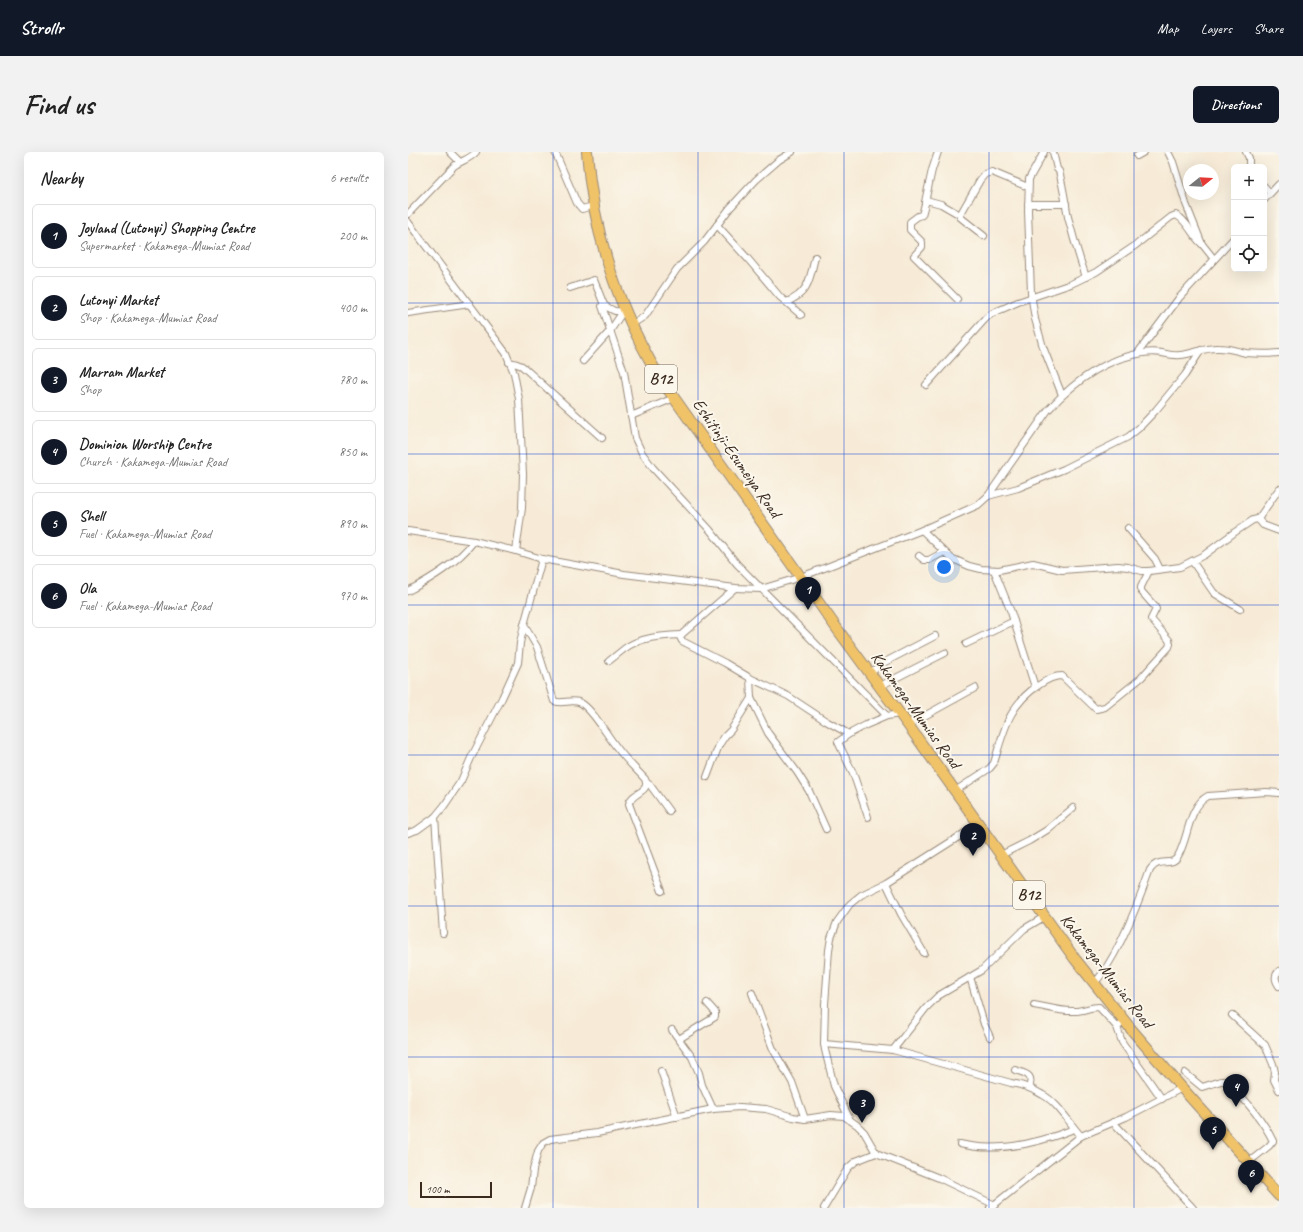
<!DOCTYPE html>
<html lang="en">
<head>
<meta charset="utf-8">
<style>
	body { margin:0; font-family:Caveat,sans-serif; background:#f2f2f2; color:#222 }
	.controls { position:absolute; right:12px; top:12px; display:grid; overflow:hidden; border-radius:6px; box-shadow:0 4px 16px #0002 }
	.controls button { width:36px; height:36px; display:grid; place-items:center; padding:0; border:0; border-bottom:1px solid #e0e0e0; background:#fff; color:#222; font:20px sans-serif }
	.compass { position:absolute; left:775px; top:12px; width:36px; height:36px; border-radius:50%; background:#fff; box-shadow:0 4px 16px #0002; rotate:72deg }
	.scale { position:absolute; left:12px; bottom:10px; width:72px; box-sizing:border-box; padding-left:4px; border:2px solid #3b2a1e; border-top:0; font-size:11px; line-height:14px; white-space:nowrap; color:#3b2a1e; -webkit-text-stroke:3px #fbf7ec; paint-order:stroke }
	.you { position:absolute; left:536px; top:415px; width:14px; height:14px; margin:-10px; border:3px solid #fff; border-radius:50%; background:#1a73e8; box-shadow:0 0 0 6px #1a73e833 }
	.badge { display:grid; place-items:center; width:26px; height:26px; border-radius:50%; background:#111827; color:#fff; font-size:13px; font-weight:700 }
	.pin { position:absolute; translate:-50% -33px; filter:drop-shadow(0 1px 2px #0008) }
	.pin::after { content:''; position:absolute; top:21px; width:14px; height:12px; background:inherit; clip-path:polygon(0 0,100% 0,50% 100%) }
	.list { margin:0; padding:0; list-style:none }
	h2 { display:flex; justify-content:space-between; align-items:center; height:52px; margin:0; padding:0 16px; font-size:17px }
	h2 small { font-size:13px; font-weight:400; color:#767676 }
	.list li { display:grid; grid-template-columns:26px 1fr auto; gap:12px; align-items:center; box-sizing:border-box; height:64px; margin:0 8px 8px; padding:0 8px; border:1px solid #e0e0e0; border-radius:6px }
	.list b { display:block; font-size:15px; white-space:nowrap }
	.list p { margin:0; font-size:13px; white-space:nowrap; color:#767676 }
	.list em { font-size:13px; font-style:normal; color:#767676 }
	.icon { flex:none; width:22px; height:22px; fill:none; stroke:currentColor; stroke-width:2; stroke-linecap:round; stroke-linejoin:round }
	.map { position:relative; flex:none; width:871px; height:1056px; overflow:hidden; border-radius:6px }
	header { display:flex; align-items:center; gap:24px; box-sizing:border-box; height:56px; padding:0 20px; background:#111827; color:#fff }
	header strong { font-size:19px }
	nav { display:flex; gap:22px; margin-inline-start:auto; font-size:14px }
	.intro { display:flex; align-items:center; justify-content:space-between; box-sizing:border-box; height:96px; padding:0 24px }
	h1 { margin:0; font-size:28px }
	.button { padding:10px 18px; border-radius:6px; background:#111827; color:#fff; font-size:14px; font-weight:700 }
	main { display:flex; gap:24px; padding:0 24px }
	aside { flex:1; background:#fff; border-radius:6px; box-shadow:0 4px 16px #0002 }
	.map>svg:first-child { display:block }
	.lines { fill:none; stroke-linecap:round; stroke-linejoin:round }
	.minor-casing { stroke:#998a7a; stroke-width:8 }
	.trunk-casing { stroke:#998a7a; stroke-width:12 }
	.minor { stroke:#fff; stroke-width:6 }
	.trunk { stroke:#f0c369; stroke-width:10 }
	.grid { fill:none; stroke:#1d4ed8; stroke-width:1; stroke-opacity:0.55 }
	.labels { text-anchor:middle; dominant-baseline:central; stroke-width:4; stroke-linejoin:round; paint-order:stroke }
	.shield { fill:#fbf7ec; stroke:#75685c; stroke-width:1 }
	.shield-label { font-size:16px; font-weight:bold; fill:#3b2a1e }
	.street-label { font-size:17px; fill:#3b2a1e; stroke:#fbf7ec }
</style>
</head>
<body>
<header>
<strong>Strollr</strong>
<nav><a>Map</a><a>Layers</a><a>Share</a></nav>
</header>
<div class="intro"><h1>Find us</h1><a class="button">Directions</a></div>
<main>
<aside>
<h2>Nearby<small>6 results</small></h2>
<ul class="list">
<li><span class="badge">1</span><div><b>Joyland (Lutonyi) Shopping Centre</b><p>Supermarket · Kakamega-Mumias Road</p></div><em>200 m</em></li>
<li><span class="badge">2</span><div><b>Lutonyi Market</b><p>Shop · Kakamega-Mumias Road</p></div><em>400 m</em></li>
<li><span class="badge">3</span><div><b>Marram Market</b><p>Shop</p></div><em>780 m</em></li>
<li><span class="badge">4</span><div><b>Dominion Worship Centre</b><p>Church · Kakamega-Mumias Road</p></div><em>850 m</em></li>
<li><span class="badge">5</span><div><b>Shell</b><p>Fuel · Kakamega-Mumias Road</p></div><em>890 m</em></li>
<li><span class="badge">6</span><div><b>Ola</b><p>Fuel · Kakamega-Mumias Road</p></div><em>970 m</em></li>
</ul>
</aside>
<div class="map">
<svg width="871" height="1056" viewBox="0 0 871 1056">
	<rect width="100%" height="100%" fill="#fbf7ec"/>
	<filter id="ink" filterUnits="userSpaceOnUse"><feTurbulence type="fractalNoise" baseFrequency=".025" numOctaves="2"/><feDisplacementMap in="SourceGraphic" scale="8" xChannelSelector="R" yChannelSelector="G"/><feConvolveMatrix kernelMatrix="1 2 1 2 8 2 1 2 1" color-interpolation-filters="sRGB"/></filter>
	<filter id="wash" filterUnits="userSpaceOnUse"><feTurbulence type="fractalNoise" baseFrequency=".012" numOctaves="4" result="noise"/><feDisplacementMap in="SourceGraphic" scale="16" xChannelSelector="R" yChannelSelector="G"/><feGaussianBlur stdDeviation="0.9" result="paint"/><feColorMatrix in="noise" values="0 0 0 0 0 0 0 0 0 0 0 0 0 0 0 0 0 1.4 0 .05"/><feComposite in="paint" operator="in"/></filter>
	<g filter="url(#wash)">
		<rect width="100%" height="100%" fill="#f7ebd7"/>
	</g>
	<g filter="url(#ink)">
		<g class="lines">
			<!-- minor casing -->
			<g class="minor-casing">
				<g id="minor">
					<polyline points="42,0 52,10"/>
					<polyline points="147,0 169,51 174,57 185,54"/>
					<polyline points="636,0 621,27 620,59 623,141 627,167 635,195 654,243"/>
					<path d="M645 0 649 17 651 19C655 34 657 49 660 65 665 85 671 105 678 125"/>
					<polyline points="760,0 765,10 778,52 794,92 806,107"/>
					<polyline points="838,0 841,6 841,15"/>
					<polyline points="729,4 736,0"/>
					<polyline points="856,34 862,41"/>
					<polyline points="856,48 871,32"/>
					<polyline points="517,50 524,18 530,0"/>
					<polyline points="620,52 658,52"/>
					<path d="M0 62 46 14C53 9 62 7 68 0"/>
					<polyline points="552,63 572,28 577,22 584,20 620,35"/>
					<polyline points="0,70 98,201 106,221 111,247 115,322 114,356 108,399"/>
					<path d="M309 73 340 107 372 145 378 150C401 142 402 126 407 105"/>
					<polyline points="162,136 186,128 196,153"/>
					<polyline points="549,147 506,104 514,95 514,90 502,78 502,70 510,64 514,63 518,48 533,52 552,63 552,65 576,84"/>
					<polyline points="378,150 393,163"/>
					<path d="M216 158C207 161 204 158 196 153L194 154 216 220 227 286 234 301 245 316 302 378 329 412 479 564 492 562"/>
					<polyline points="0,161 62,152"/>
					<polyline points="223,173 237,164 269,117 296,90 322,56 348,28 371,8 384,0"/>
					<polyline points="729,202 771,146 826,86"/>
					<polyline points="175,209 202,179 216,158"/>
					<polyline points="101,210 109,212 114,214 194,286"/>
					<path d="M518 233 579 165 585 161 610 150 663 132 688 120 728 93 763 65 768 63C780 69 784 84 794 92"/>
					<polyline points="223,264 266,246"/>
					<polyline points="580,344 610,336 656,317 720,285 731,276 748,258 777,223 793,198"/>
					<polyline points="850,367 871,337"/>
					<polyline points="720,376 747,407 752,417"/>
					<polyline points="514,378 543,406 561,414 573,417 591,418 625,411 654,418 710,414 720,415 734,419 741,419 772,415 796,403 827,380 845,368 850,367 855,373 871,379"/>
					<path d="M0 379 66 389 108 399 134 407 216 422 327 436 353 437 393 425 514 378 570 353 580 344 640 258C665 231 698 206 735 201 741 200 748 200 754 201 759 202 766 204 772 203 785 202 797 195 811 196 820 196 829 199 838 201 849 202 860 202 871 201"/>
					<polyline points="511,404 516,408 521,408 536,400"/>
					<polyline points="784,409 806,441 832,457"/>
					<polyline points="586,418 603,460 627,535"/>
					<polyline points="327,436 273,483 272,485 274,489 317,511 342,526 380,544 418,569 441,582 430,590 445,621 460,665"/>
					<path d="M0 439C24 426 49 411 66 389"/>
					<path d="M116 473 129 495 146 549C154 553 164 546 173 551 186 559 199 584 210 597 218 608 228 617 237 627 243 641 223 640 221 652L254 739"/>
					<polyline points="558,492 606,469"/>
					<path d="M201 509C206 505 211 501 216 497 232 485 253 484 273 483"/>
					<polyline points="462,521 477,510 527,484"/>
					<polyline points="342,526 343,546 360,581 389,620 401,639 418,677"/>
					<polyline points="472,534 537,501"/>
					<polyline points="500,573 567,536"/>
					<polyline points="441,582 458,573 479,564"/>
					<polyline points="299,625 311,593 317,584 323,578 343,546"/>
					<polyline points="239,631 242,633 261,659"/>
					<path d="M547 639 582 616 586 611C596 578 601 552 631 533 638 528 646 524 654 524L688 557 697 555 733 526 761 495 762 492 761 488 743 467 748 457 747 455 733 439V435L741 419"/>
					<polyline points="27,665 35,781"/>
					<polyline points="0,681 9,678 27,665 36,654 53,629 63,606 94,546 110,511 112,491 116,473 134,407"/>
					<polyline points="593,703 621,689 639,678 665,656"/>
					<polyline points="478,731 493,762 516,801"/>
					<path d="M871 819C866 824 867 828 871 834"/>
					<polyline points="562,825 576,872 582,885"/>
					<path d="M686 832C710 805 730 752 742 718 751 704 764 716 770 704 781 685 780 655 800 644L858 640 871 641"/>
					<polyline points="344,841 365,897 384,930 397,967"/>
					<path d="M626 853C639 855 653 860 667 859 675 859 682 855 691 855L709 875"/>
					<polyline points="824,863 857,893 865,912 867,920 866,928 871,938"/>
					<polyline points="717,869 709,875 714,890 754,947"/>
					<polyline points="264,878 284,905 291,921 294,933 305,957"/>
					<polyline points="271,887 307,865 307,860 299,851"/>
					<path d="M416 892 485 898 603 931C615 933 625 937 635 943 649 950 662 972 673 984"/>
					<polyline points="485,898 518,856 530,844 574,818 616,777 636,765"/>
					<path d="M607 918C618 922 626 922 621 936"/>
					<polyline points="253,919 269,965"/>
					<path d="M777 921 794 935 813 929H818C836 946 854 966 865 989L861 994 841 1010"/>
					<polyline points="442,968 426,934 417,898 416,892 417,852 421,798 423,786 429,770 442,752 453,743 478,731 571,672"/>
					<polyline points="705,970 785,1056"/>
					<path d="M552 992C589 1001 631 991 666 977"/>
					<polyline points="117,1056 123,1036 125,1018 130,999 135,991 142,987 189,981 305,957 332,955 358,957 385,965 397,967 423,963 436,964 449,973 456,980 468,1001 531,1026 587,1053"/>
					<polyline points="416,1056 440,1016 448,1009 468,1001"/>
					<polyline points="582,1056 673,984 718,965 774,936"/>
				</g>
			</g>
			<!-- trunk casing -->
			<g class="trunk-casing">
				<path id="trunk" d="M179 0C185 82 209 155 252 226L430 478 500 573 667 807 723 877 774 936 871 1044"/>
			</g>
			<!-- minor -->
			<use href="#minor" class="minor"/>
			<!-- trunk -->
			<use href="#trunk" class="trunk"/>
		</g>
	</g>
	<!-- grid -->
	<path class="grid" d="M145 0V1056M290 0V1056M436 0V1056M581 0V1056M726 0V1056M0 151H871M0 302H871M0 453H871M0 603H871M0 754H871M0 905H871"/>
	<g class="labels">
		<!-- shield labels -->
		<g class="shield">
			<rect x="237" y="213" width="32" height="28" rx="3"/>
			<rect x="605" y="729" width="32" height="28" rx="3"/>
		</g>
		<g class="shield-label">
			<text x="253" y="227">B12</text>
			<text x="621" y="743">B12</text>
		</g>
		<!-- street labels -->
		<g class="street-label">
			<text transform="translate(329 306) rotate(55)">Eshitinji-Esumeiya Road</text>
			<text transform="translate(508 558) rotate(54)">Kakamega-Mumias Road</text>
			<text transform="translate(699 819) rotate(52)">Kakamega-Mumias Road</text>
		</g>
	</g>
</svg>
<div class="controls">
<button>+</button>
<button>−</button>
<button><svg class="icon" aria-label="locate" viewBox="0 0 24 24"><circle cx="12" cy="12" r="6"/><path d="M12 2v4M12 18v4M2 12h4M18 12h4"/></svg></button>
</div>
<svg class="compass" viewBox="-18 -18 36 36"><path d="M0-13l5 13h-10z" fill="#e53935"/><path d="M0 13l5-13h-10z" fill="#767676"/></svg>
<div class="scale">100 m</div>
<div class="you"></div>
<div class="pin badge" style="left:400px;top:458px">1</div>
<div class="pin badge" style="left:565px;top:704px">2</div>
<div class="pin badge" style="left:454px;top:971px">3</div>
<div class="pin badge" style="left:828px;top:955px">4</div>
<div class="pin badge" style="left:805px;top:998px">5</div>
<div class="pin badge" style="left:843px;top:1041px">6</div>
</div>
</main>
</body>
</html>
